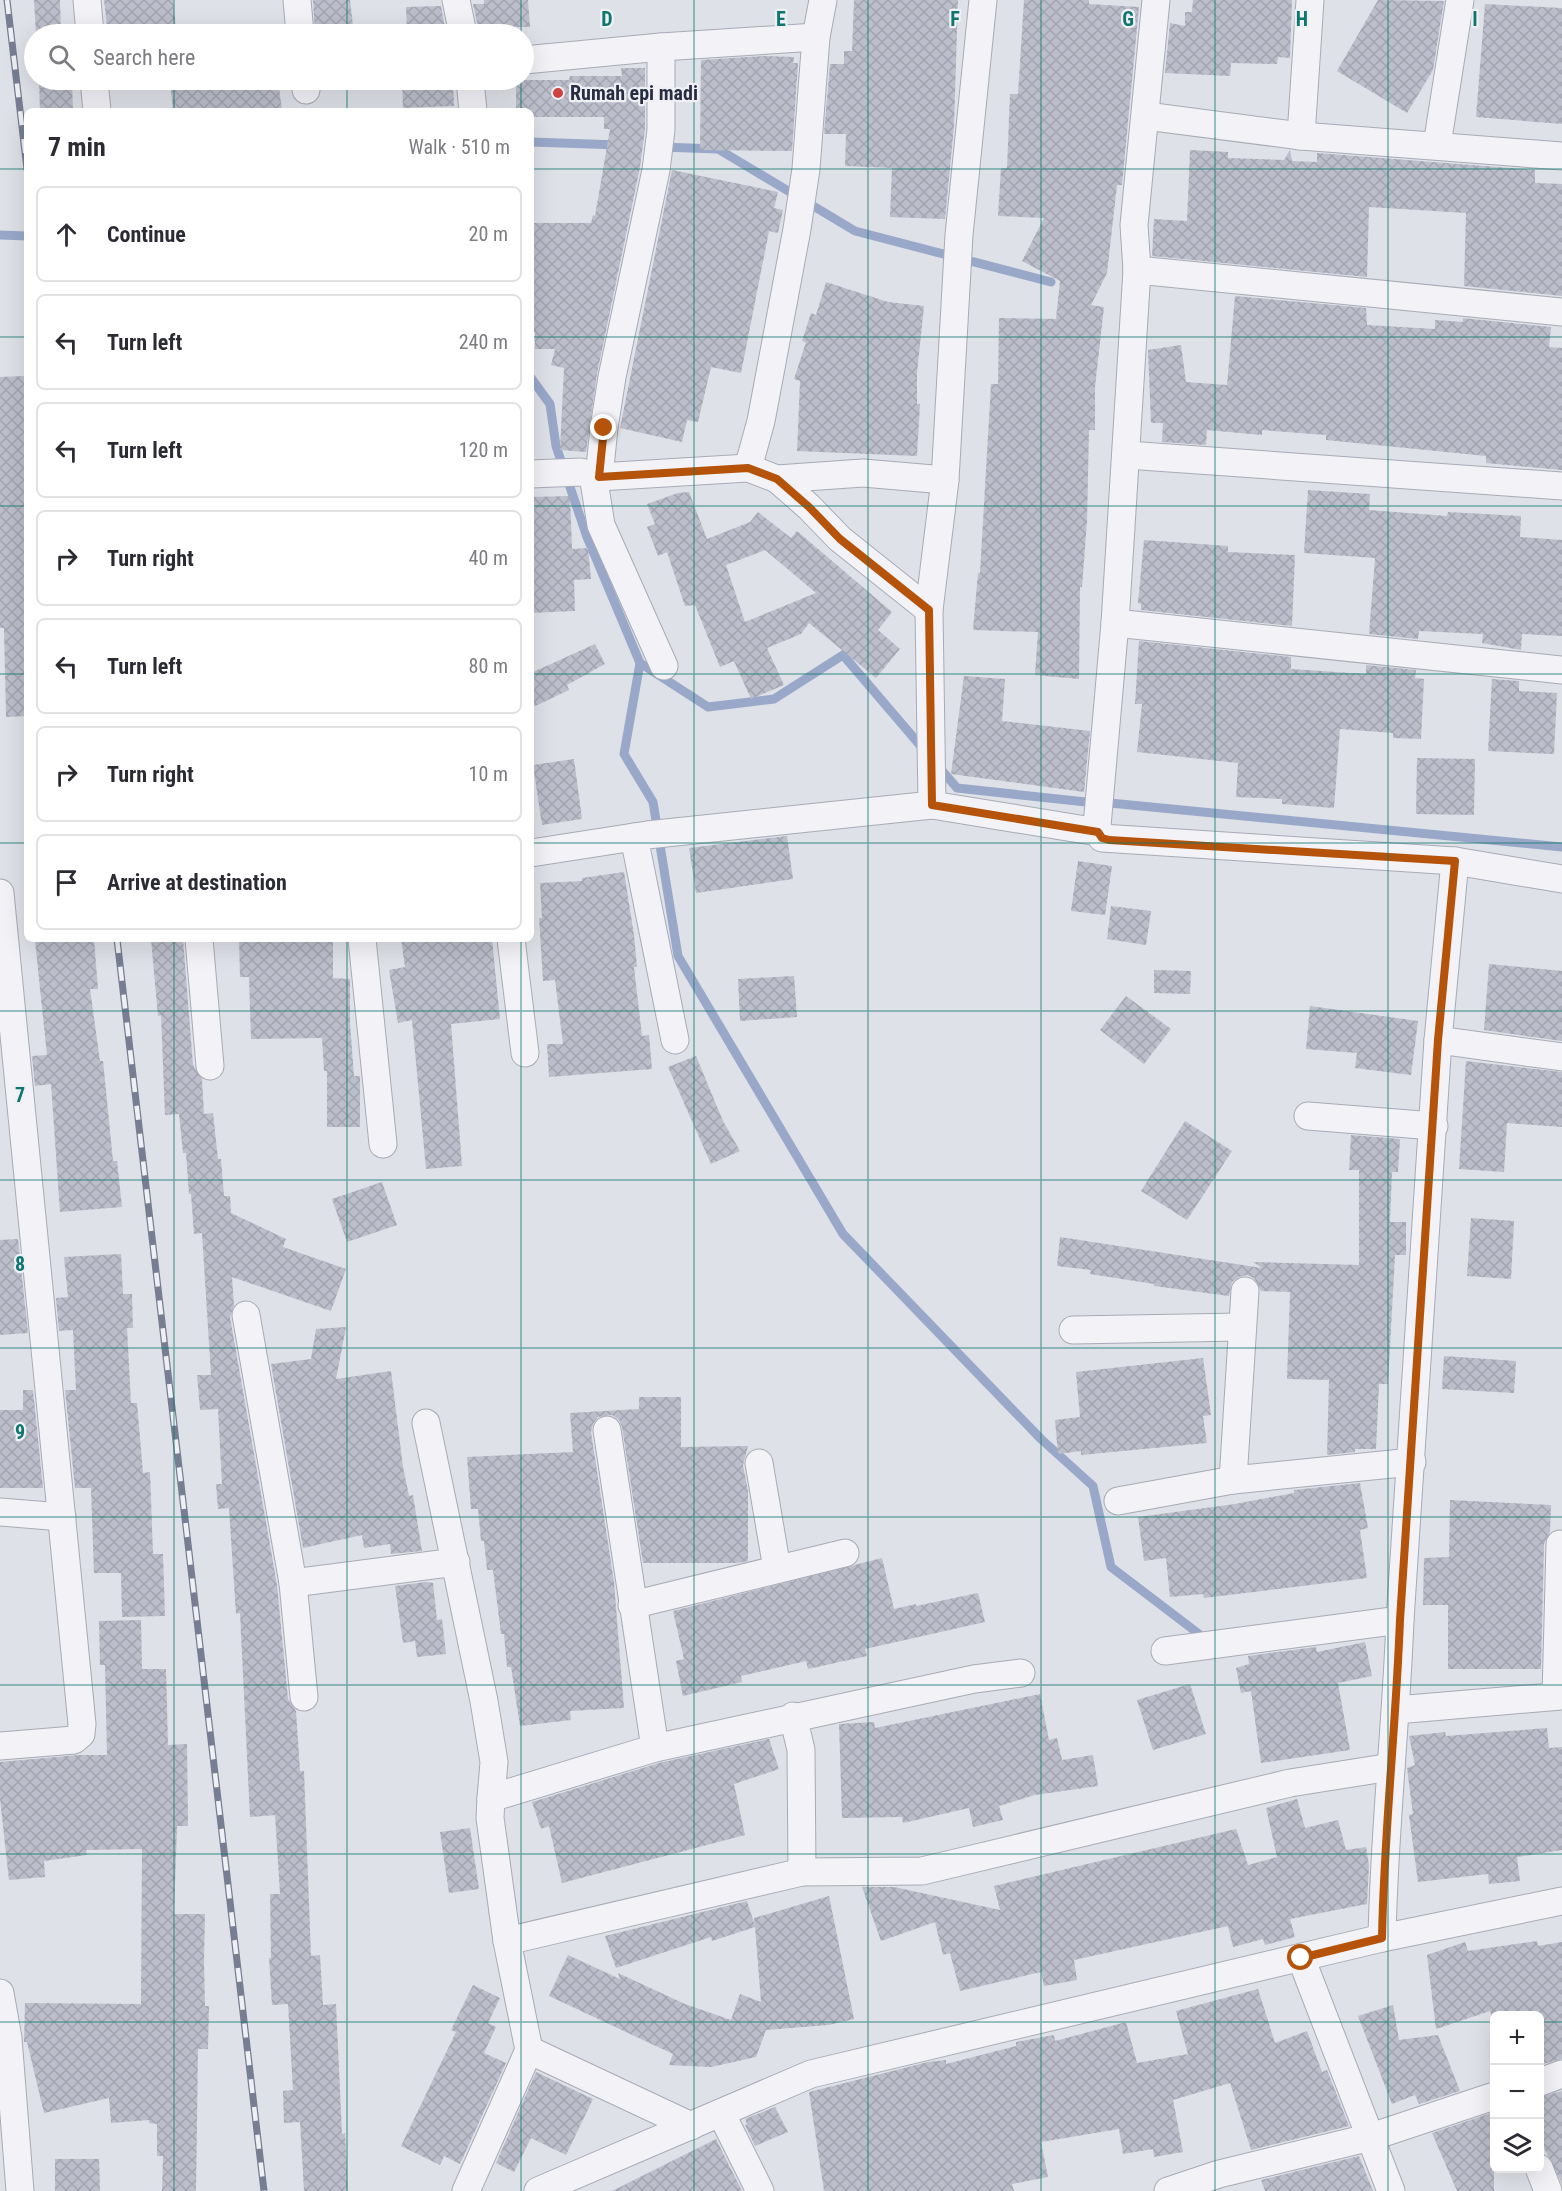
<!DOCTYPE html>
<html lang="en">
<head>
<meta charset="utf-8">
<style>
	body { margin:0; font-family:"Roboto Condensed",sans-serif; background:#f7f7f7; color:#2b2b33 }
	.controls { position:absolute; right:18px; bottom:18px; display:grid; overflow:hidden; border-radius:9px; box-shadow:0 6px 24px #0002 }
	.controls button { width:54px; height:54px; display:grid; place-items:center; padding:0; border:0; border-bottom:2px solid #e1e1e2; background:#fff; color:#2b2b33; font:30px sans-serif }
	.stop { position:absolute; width:18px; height:18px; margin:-14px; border:4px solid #b45309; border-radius:50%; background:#fff }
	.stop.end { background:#b45309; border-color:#fff; box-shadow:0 2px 6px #0008 }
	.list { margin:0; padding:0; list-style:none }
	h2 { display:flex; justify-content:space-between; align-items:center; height:78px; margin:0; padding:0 24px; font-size:26px }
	h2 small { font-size:20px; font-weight:400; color:#7c7c81 }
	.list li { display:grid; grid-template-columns:39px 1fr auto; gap:18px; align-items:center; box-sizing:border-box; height:96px; margin:0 12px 12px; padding:0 12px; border:2px solid #e1e1e2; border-radius:9px }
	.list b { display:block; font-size:22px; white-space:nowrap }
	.list em { font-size:20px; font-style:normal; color:#7c7c81 }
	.icon { flex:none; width:33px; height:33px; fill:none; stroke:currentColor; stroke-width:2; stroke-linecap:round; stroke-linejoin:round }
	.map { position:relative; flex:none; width:1562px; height:2191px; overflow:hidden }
	.search { position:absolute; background:#fff; box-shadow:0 6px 24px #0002; left:24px; top:24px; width:510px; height:66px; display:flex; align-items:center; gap:15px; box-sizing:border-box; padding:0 21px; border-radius:33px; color:#7c7c81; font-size:22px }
	.panel { position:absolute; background:#fff; box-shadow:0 6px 24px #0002; left:24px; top:108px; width:510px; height:834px; border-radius:9px }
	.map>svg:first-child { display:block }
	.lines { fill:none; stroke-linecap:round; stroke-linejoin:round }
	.stream { stroke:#99a8c9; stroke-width:9 }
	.building { fill:url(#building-cross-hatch); fill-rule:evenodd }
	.street-casing { stroke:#a8abb6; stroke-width:29 }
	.street { stroke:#f2f2f7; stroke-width:27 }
	.rail-casing { stroke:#787e92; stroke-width:7 }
	.rail { stroke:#eef0f6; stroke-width:4.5; stroke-dasharray:14; stroke-linecap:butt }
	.route { stroke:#b45309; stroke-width:8 }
	.grid { fill:none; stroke:#0f766e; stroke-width:1.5; stroke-opacity:0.55 }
	.poi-dot { fill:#cf4442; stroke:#eef0f6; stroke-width:2 }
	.labels { text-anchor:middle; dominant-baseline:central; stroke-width:4.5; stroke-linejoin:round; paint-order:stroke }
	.poi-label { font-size:20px; font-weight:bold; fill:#282c40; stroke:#eef0f6; text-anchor:start }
	.grid-label { font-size:20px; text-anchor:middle; font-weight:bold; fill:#0f766e; stroke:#eef0f6; stroke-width:4.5; stroke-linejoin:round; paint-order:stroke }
</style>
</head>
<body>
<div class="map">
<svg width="1562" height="2191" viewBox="0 0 1562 2191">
	<defs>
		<pattern id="building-cross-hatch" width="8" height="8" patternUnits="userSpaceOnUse" patternTransform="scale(1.5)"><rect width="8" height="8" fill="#bcbfcb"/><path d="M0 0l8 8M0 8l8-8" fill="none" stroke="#a2a4af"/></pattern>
	</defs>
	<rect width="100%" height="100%" fill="#dfe1e8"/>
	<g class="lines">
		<!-- stream -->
		<g class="stream">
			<polyline points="531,142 619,145"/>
			<polyline points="660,147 718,149 855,231 1051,282"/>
			<polyline points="0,235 27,236"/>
			<polyline points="531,378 550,404 556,446 587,537 640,663 624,754 653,802 678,956 843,1234 1041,1439 1093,1486 1111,1567 1199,1634"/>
			<polyline points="640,663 708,707 774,699 843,655 925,751"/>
			<polyline points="938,766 957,788 1086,802"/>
			<polyline points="1110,803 1562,847"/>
		</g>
	</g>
	<!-- building -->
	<g class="building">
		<polygon points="34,0 60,0 61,34 36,34"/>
		<polygon points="104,0 173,0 176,28 108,34"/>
		<polygon points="313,0 350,0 354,34 315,34"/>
		<polygon points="484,0 528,0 530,27 478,27 473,4 484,4"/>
		<polygon points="854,0 958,0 954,126 945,219 890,217 892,168 845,166 846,134 824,134 830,64 844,64 844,51 852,51"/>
		<polygon points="1024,0 1089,0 1089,4 1139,7 1122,185 1117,185 1107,273 1091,305 1104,307 1095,387 1095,430 1089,430 1087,521 1082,587 1080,587 1079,679 1035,675 1038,632 973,630 978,573 980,573 991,384 998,384 999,318 1056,319 1060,281 1022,261 1044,218 998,216 1001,168 1007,168 1010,94 1018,94"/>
		<polygon points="1193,0 1292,0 1290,58 1278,57 1277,64 1231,63 1230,76 1165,73 1170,23 1185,26 1185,12 1192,12"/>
		<polygon points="1378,0 1444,1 1433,70 1407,113 1337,71"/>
		<polygon points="1485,4 1562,8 1562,124 1476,117"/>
		<polygon points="441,6 446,34 407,34 406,7"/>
		<polygon points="766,56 794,57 793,63 798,63 792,151 700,150 701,60"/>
		<polygon points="621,68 645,68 645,129 640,167 597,374 586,452 560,450 564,368 551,365 555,349 535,349 535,332 531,332 531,223 591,223 593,215 595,216 610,129 604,129 604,117 531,117 531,111 516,111 516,80 569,80 570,76 622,76"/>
		<polygon points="39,80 72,80 73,111 40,111"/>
		<polygon points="170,80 275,80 276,87 279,87 282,111 173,111"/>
		<polygon points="402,80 453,80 454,106 403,108"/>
		<polygon points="1190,150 1228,152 1228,158 1284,160 1290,150 1292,161 1317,162 1317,153 1535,170 1535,183 1562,184 1562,296 1464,286 1466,213 1369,207 1367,277 1152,256 1154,219 1187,221"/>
		<polygon points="672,170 778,192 774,208 783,210 778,233 769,231 741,373 711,367 698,422 687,420 682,442 620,428"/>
		<polygon points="826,282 888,302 924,306 917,373 917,404 920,404 917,456 797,451 800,381 794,379 806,342 802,341 811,313 816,315"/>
		<polygon points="1235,296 1366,308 1367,325 1435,329 1435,320 1463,322 1463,318 1551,327 1549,347 1562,348 1562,470 1486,463 1486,456 1326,440 1326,435 1262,430 1262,435 1207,430 1206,445 1162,442 1163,423 1151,423 1148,350 1181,345 1186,382 1227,385"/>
		<polygon points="25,376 27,716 6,717 4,628 0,628 0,377"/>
		<polygon points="1308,490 1370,494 1369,510 1447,516 1448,512 1521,516 1520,537 1562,540 1562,636 1522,634 1521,650 1482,643 1483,634 1419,631 1418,639 1369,634 1375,558 1304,553"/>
		<path d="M689 492 707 539 750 522 758 512 791 538 797 531 892 612 878 630 900 649 876 678 809 623 801 634 767 648 784 685 751 699 734 661 720 667 695 605 685 606 667 552 658 556 647 527 655 524 647 504 678 493ZM765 550 816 593 745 622 726 565Z"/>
		<polygon points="570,496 572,549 588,548 591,579 574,580 575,611 531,613 531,497"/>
		<polygon points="1144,540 1228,546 1228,552 1295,555 1292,626 1141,610 1141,604 1138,603"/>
		<polygon points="1139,641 1291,657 1291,669 1366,674 1366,665 1416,670 1415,678 1424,679 1421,739 1393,738 1393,733 1340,729 1334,808 1282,804 1282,799 1236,797 1238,763 1137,752 1142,704 1135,704"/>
		<polygon points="595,644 605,664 567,685 569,690 531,708 531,673"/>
		<polygon points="964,676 1005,679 1002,721 1090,731 1084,792 951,774"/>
		<polygon points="1492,679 1519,681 1519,691 1557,693 1554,754 1488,751"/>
		<polygon points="1417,758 1475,759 1474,815 1416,814"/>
		<polygon points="574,759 582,819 542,825 533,765"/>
		<polygon points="787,836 793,879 696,893 689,848"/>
		<polygon points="1078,861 1112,866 1105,915 1071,911"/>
		<polygon points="624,872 634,935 637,967 634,967 642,1036 649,1035 652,1069 549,1077 547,1044 563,1044 555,980 543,981 539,918 542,918 540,883 582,881 582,878"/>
		<polygon points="1111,906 1151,911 1146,945 1107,939"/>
		<polygon points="94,939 98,989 90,989 100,1061 103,1061 113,1161 117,1161 122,1207 60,1212 51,1084 35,1086 32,1056 47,1055 35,941"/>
		<polygon points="151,939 183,939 193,1065 202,1079 204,1114 213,1113 218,1159 221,1159 224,1196 230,1196 231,1213 286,1239 283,1247 346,1269 331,1311 232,1277 234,1306 230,1317 277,1585 288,1699 296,1711 300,1771 304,1771 311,1956 320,1955 323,2005 336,2004 342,2134 345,2133 348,2191 304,2191 300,2122 284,2123 283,2091 293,2090 288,2004 272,2005 269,1958 271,1958 270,1894 280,1894 275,1815 250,1817 240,1613 236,1614 229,1508 218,1509 216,1484 222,1484 218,1409 200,1410 197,1375 211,1375 202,1233 194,1234 191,1194 189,1194 186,1153 183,1153 179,1114 165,1115 161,1015 158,1016"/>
		<polygon points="239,939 333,939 333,978 350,979 350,1023 354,1076 360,1076 360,1127 327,1127 327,1071 324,1071 322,1038 251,1039 249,977 240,977"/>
		<polygon points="401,939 492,939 500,1019 451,1024 462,1166 426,1169 412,1020 398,1023 389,970 405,967"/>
		<polygon points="1489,964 1562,971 1562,1041 1484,1030"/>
		<polygon points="1154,970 1191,971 1190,994 1154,993"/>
		<polygon points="794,976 797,1017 740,1021 738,979"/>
		<polygon points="1126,996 1171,1029 1144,1064 1100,1030"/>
		<polygon points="1310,1006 1418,1021 1411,1075 1355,1068 1357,1053 1306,1049"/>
		<polygon points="696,1056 723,1121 740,1151 711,1164 668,1067"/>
		<polygon points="1466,1061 1562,1072 1562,1127 1507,1123 1504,1172 1459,1169"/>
		<polygon points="1185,1121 1232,1151 1187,1220 1141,1191"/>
		<polygon points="1351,1135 1400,1139 1398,1172 1392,1172 1390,1222 1406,1222 1406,1255 1395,1255 1388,1384 1379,1384 1376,1449 1355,1449 1355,1452 1327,1455 1329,1380 1287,1379 1290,1292 1261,1291 1254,1278 1247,1275 1239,1277 1232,1282 1229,1296 1154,1286 1154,1284 1090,1274 1091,1270 1057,1266 1060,1237 1262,1268 1253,1262 1359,1265 1359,1170 1349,1170"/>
		<polygon points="382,1182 397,1225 347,1242 332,1199"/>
		<polygon points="1471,1218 1514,1221 1511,1279 1467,1276"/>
		<polygon points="18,1239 28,1333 0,1335 0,1240"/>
		<polygon points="121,1254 123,1294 132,1294 133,1328 127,1328 131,1403 137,1403 143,1473 150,1472 153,1554 163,1554 165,1616 122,1617 121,1573 94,1573 91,1488 75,1488 65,1390 76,1390 73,1330 59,1331 56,1298 68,1297 64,1257"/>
		<polygon points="346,1327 336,1379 391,1371 403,1467 409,1496 413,1495 422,1551 391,1554 390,1544 364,1548 362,1535 303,1548 271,1364 311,1359 316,1329"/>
		<polygon points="1444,1356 1516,1361 1514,1393 1442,1389"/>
		<polygon points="1203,1358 1211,1415 1203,1416 1207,1443 1081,1455 1081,1451 1058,1454 1055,1420 1080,1417 1076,1372"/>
		<polygon points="23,1390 33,1390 43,1488 0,1488 0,1410 23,1410"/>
		<polygon points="639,1397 681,1397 681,1447 748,1446 743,1465 748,1491 748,1561 737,1563 643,1563 622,1427 619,1420 612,1415 598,1417 593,1424 591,1432 614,1582 624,1708 570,1711 571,1720 520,1726 511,1667 507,1667 504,1634 501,1634 493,1570 487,1570 484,1541 481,1541 478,1509 471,1509 467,1457 573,1452 570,1413 639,1409"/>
		<polygon points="1360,1483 1368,1528 1360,1530 1367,1578 1204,1598 1203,1594 1170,1597 1166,1558 1144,1561 1138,1517 1235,1504 1294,1493 1294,1490"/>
		<polygon points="1450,1500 1551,1505 1550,1532 1544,1544 1541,1669 1448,1669 1448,1605 1423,1605 1424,1558 1449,1557"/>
		<polygon points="882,1558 894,1609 916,1604 916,1606 978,1593 985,1622 865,1649 867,1656 808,1669 806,1661 741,1676 742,1682 683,1696 676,1661 684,1659 673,1611"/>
		<polygon points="426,1582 433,1583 437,1620 442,1619 446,1654 417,1657 415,1641 403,1643 395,1586"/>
		<polygon points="141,1620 142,1669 166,1669 168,1745 187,1744 188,1826 177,1826 174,1914 205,1914 204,1961 205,2006 209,2006 208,2049 198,2049 196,2191 162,2191 163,2156 157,2156 157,2124 149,2123 149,2120 111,2123 109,2098 44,2113 27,2042 24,2042 25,2003 141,2004 142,1849 86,1850 87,1855 44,1861 45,1877 9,1880 0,1799 0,1762 78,1755 107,1755 105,1665 100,1665 99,1621"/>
		<polygon points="1365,1642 1372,1676 1338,1683 1350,1750 1261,1763 1251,1691 1241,1693 1236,1668 1249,1664 1248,1656 1316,1647 1317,1652"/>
		<polygon points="1190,1684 1206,1734 1153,1750 1137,1700"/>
		<polygon points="1040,1694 1049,1740 1057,1738 1062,1760 1093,1755 1098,1786 1035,1795 999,1806 1003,1820 973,1827 969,1808 903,1823 902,1817 842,1818 839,1724 874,1722 875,1728"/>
		<polygon points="1547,1728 1549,1748 1562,1747 1562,1850 1517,1857 1520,1881 1489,1884 1488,1874 1418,1882 1409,1815 1413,1814 1407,1768 1415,1765 1409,1736 1445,1732 1446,1736"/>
		<polygon points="769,1739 779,1769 734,1784 745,1835 562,1883 549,1826 541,1829 532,1802 659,1763"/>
		<polygon points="1297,1799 1305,1828 1338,1820 1346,1850 1366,1847 1369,1865 1367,1904 1290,1919 1295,1937 1265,1945 1263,1939 1233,1947 1228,1926 1074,1960 1077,1980 1044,1986 1041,1972 960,1991 950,1953 943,1955 935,1922 881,1941 862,1887 894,1887 1000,1910 994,1886 1236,1829 1248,1865 1277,1857 1266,1808"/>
		<polygon points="470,1828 479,1889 449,1893 440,1832"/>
		<polygon points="829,1896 854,2019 828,2025 766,2030 756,2057 711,2067 669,2065 673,2054 549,1996 568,1955 620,1979 618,1973 685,2004 731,2020 740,1994 761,2002 755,1927 712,1941 711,1937 616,1968 605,1936 747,1901 755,1926 754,1918"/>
		<polygon points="1537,1941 1538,1946 1562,1942 1562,2059 1539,2065 1539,2016 1494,2016 1494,2022 1490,2011 1436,2029 1427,1955 1465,1942 1468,1951"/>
		<polygon points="473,1985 500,1998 488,2023 496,2027 484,2053 506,2063 460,2164 444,2156 440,2165 401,2146 456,2032 451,2030"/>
		<polygon points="1258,1989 1275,2043 1307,2031 1322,2072 1327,2070 1349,2126 1251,2150 1230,2083 1173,2100 1183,2152 1154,2157 1153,2149 1123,2154 1119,2129 1041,2142 1048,2177 1012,2184 1014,2191 824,2191 809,2092 928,2062 946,2060 946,2064 1016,2046 1016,2042 1054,2035 1055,2041 1126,2022 1137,2063 1188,2054 1176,2011"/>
		<polygon points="1393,2005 1399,2040 1438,2035 1460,2091 1419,2104 1415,2095 1392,2104 1358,2016"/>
		<polygon points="536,2072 593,2099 566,2155 531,2138 514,2172 496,2163"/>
		<polygon points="1562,2091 1562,2184 1539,2138 1539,2097"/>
		<polygon points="775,2107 788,2132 755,2146 745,2125 747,2124 745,2119"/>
		<polygon points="1494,2112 1494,2191 1457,2191 1432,2133"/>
		<polygon points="716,2139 742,2191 612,2191"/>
		<polygon points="1359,2156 1373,2191 1265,2191 1261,2180"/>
		<polygon points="55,2159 99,2159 100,2191 55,2191"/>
	</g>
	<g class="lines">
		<!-- street casing -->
		<g class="street-casing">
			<g id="street">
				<polyline points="87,0 90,34"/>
				<polyline points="297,0 300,34"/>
				<polyline points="456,0 463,34"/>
				<polyline points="1156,0 1134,225 1137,270 1562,312"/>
				<polyline points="524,60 661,47 816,37"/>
				<polyline points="94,80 97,111"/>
				<polyline points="305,80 306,90"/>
				<polyline points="470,80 473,111"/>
				<polyline points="1146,116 1301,136 1562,156"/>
				<polyline points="1301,136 1310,0"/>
				<polyline points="1437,145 1460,0"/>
				<polyline points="1137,270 1115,623 1097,826 1102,838 1455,861 1562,879"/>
				<polyline points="1127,455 1562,486"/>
				<polyline points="748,468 761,421 797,229 806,169 816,37 823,0"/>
				<polyline points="531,474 581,472 599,477 748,468 777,479 863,473 945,480"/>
				<polyline points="593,475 601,525 664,666"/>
				<polyline points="599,477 604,428 612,377 656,170 661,130 661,47"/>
				<polyline points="777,479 809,507 840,539 929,610"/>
				<polyline points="1115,623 1562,670"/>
				<polyline points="932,805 929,610 945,480 959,235 983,0"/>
				<polyline points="634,837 675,1040"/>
				<polyline points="531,853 647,835 932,805 1098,832"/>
				<polyline points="0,893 82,1724 81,1734 74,1740 0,1746"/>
				<polyline points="199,939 210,1066"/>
				<polyline points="362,939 383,1144"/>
				<polyline points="511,939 525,1053"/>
				<polyline points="1438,1040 1562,1057"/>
				<polyline points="1308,1116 1434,1126"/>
				<polyline points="246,1315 293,1583 456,1562"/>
				<polyline points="1073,1330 1241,1327"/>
				<polyline points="426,1423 484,1701 494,1762 491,1798"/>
				<polyline points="607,1430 655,1748"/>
				<polyline points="759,1463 777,1569"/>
				<polyline points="1233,1480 1245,1291"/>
				<polyline points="1118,1501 1233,1480 1412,1462"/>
				<polyline points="0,1512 62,1517"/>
				<polyline points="293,1583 304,1697"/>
				<polyline points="632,1605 845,1553"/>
				<polyline points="1165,1651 1400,1620"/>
				<polyline points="1556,1696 1560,1544"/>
				<polyline points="1396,1710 1562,1696"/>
				<polyline points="793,1716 801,1750 802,1872"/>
				<path d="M1382 1938C1384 1832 1396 1726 1400 1620L1438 1040 1455 861"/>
				<polyline points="507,1941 802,1872 922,1871 1290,1783 1391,1767"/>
				<polyline points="1301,1958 1391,2191"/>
				<polyline points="0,1993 8,2038 20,2191"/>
				<polyline points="529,2050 507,1941 490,1818 491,1798 655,1748 974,1679 1021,1673"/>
				<polyline points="1540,2082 1562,2074"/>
				<polyline points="721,2113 760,2191"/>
				<polyline points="1539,2168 1548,2191"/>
				<polyline points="466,2191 529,2050 691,2126"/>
				<polyline points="538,2191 811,2074 1382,1938 1562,1901"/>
				<polyline points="1168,2191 1219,2174 1371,2137 1494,2096"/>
			</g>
		</g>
		<!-- street -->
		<use href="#street" class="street"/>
		<!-- rail casing -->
		<g class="rail-casing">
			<g id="rail">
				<polyline points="7,0 27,169"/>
				<polyline points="117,939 264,2191"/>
			</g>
		</g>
		<!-- rail -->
		<use href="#rail" class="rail"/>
	</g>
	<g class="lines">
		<!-- route -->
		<path class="route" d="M604 428 599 477 748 468 777 479 809 507 840 539 929 610 932 805 1098 832 1102 838 1109 840 1455 861 1438 1040 1400 1620C1396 1726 1384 1832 1382 1938L1301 1958"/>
	</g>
	<!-- grid -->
	<path class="grid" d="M174 0V34M347 0V34M521 0V34M694 0V2191M868 0V2191M1041 0V2191M1215 0V2191M1388 0V2191M174 80V111M347 80V111M521 80V111M0 169H27M531 169H1562M0 337H27M531 337H1562M0 506H27M531 506H1562M0 674H27M531 674H1562M0 843H27M531 843H1562M174 939V2191M347 939V2191M521 939V2191M0 1011H1562M0 1180H1562M0 1348H1562M0 1517H1562M0 1685H1562M0 1854H1562M0 2022H1494M1540 2022H1562"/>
	<!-- markers -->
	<circle class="poi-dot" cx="558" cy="93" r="6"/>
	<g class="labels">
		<!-- poi labels -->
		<g class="poi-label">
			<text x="570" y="93">Rumah epi madi</text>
		</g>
	</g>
	<g class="grid-label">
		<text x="607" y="26">D</text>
		<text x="781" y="26">E</text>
		<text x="955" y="26">F</text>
		<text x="1128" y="26">G</text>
		<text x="1302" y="26">H</text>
		<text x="1475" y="26">I</text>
		<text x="20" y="1102">7</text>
		<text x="20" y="1271">8</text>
		<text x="20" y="1439">9</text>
	</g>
</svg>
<div class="controls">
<button>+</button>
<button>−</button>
<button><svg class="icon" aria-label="layers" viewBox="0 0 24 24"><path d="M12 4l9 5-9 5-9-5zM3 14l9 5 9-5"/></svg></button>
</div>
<div class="stop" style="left:1301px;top:1958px"></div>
<div class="stop end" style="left:604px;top:428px"></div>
<div class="search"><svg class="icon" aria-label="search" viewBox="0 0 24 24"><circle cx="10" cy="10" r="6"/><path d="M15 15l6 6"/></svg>Search here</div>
<section class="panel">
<h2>7 min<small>Walk · 510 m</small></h2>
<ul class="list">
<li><svg class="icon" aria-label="ahead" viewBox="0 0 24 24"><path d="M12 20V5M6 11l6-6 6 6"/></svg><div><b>Continue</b></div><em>20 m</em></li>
<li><svg class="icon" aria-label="left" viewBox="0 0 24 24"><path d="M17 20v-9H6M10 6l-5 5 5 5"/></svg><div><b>Turn left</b></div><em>240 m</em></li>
<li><svg class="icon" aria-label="left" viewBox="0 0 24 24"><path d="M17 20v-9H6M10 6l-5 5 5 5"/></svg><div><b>Turn left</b></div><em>120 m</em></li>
<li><svg class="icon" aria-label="right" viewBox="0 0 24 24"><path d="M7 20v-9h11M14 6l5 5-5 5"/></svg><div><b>Turn right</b></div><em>40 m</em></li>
<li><svg class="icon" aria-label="left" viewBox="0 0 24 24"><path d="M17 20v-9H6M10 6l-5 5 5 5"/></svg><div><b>Turn left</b></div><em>80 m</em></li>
<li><svg class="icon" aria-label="right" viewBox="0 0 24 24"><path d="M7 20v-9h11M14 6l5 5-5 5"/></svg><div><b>Turn right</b></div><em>10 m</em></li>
<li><svg class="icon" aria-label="arrive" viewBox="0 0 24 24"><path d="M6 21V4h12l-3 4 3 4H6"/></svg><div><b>Arrive at destination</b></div></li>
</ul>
</section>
</div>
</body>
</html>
